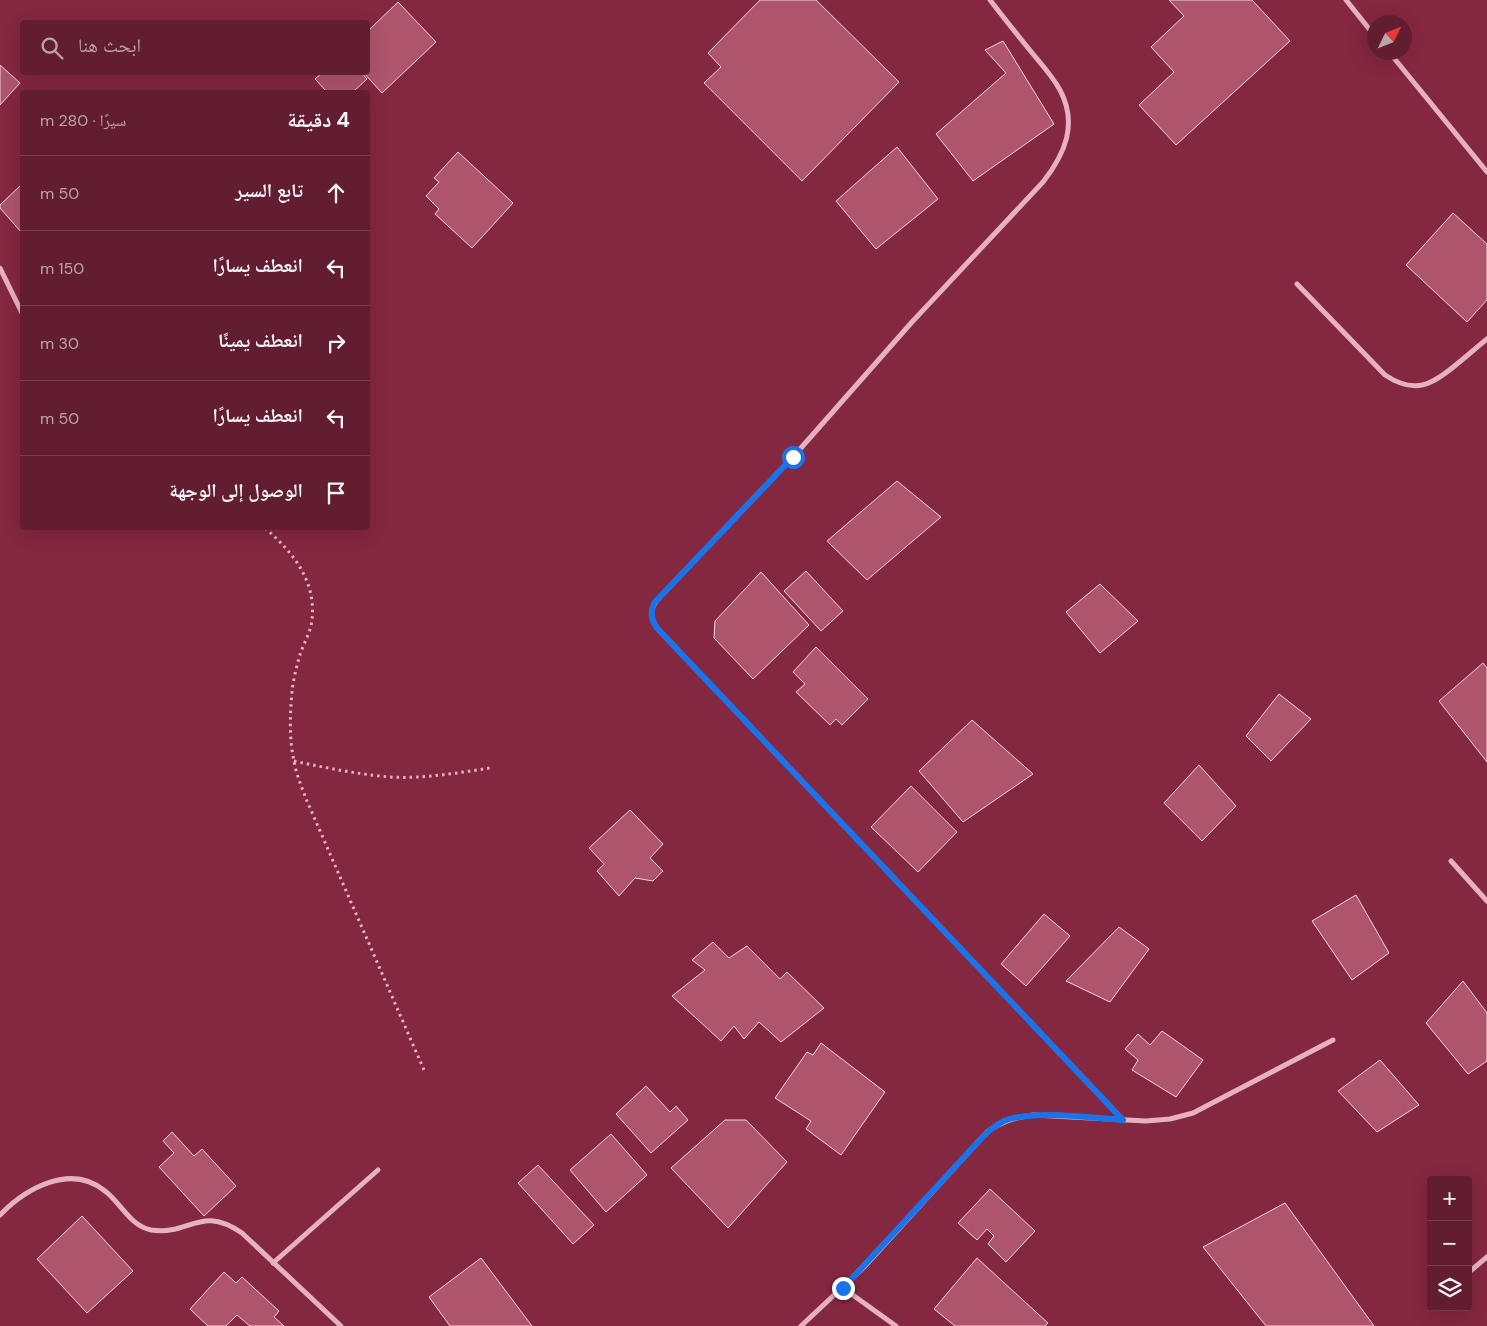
<!DOCTYPE html>
<html lang="ar">
<head>
<meta charset="utf-8">
<style>
	body { margin:0; font-family:"DM Sans","Noto Naskh Arabic",sans-serif; background:#692638; color:#f1f3f6; direction:rtl }
	.controls { position:absolute; right:15px; bottom:15px; display:grid; overflow:hidden; border-radius:5px; box-shadow:0 5px 20px #0002 }
	.controls button { width:45px; height:45px; display:grid; place-items:center; padding:0; border:0; border-bottom:1px solid #773b4c; background:#631d30; color:#f1f3f6; font:25px sans-serif }
	.compass { position:absolute; left:1367px; top:15px; width:45px; height:45px; border-radius:50%; background:#631d30; box-shadow:0 5px 20px #0002; rotate:47deg }
	.stop { position:absolute; width:15px; height:15px; margin:-11px; border:4px solid #1a73e8; border-radius:50%; background:#fff }
	.stop.end { background:#1a73e8; border-color:#fff; box-shadow:0 1px 5px #0008 }
	.list { margin:0; padding:0; list-style:none }
	h2 { display:flex; justify-content:space-between; align-items:center; height:65px; margin:0; padding:0 20px; font-size:21px }
	h2 small { font-size:16px; font-weight:400; color:#bba2ab }
	.list li { display:grid; grid-template-columns:32px 1fr auto; gap:15px; align-items:center; box-sizing:border-box; height:75px; padding:0 20px; border-top:1px solid #773b4c }
	.list b { display:block; font-size:19px; white-space:nowrap }
	.list em { font-size:16px; font-style:normal; color:#bba2ab }
	.icon { flex:none; width:28px; height:28px; fill:none; stroke:currentColor; stroke-width:2; stroke-linecap:round; stroke-linejoin:round }
	.map { position:relative; flex:none; width:1487px; height:1326px; overflow:hidden; direction:ltr }
	.search { position:absolute; background:#631d30; box-shadow:0 5px 20px #0002; left:20px; top:20px; width:350px; height:55px; display:flex; align-items:center; gap:12px; box-sizing:border-box; padding:0 18px; border-radius:5px; color:#bba2ab; font-size:19px }
	.panel { position:absolute; background:#631d30; box-shadow:0 5px 20px #0002; left:20px; top:90px; width:350px; height:440px; border-radius:5px; direction:rtl }
	.map>svg:first-child { display:block }
	.building { fill:#ae546d; stroke:#f6d5de }
	.lines { fill:none; stroke-linecap:round; stroke-linejoin:round }
	.path { stroke:#e7b1c1; stroke-width:3; stroke-dasharray:2.5 4; stroke-linecap:butt }
	.street { stroke:#e7b1c1; stroke-width:5 }
	.route { stroke:#1a73e8; stroke-width:6 }
</style>
</head>
<body>
<div class="map">
<svg width="1487" height="1326" viewBox="0 0 1487 1326">
	<rect width="100%" height="100%" fill="#842740"/>
	<!-- building -->
	<g class="building">
		<polygon points="760,0 816,0 899,82 802,181 704,83 721,67 708,53"/>
		<polygon points="1169,0 1252,0 1290,41 1176,145 1139,105 1174,72 1151,47 1184,16"/>
		<polygon points="398,2 436,42 382,93 363,72 368,72 368,31"/>
		<polygon points="1003,41 1054,124 973,181 936,134 1006,73 985,50"/>
		<polygon points="0,65 20,83 0,105"/>
		<polygon points="323,72 361,72 367,79 353,92 327,92 315,79"/>
		<polygon points="897,147 938,199 876,249 836,201"/>
		<polygon points="458,152 513,203 472,248 435,214 439,209 426,196 439,182 434,178"/>
		<polygon points="22,184 22,233 0,208 0,205"/>
		<polygon points="1453,213 1487,244 1487,300 1467,322 1406,265"/>
		<polygon points="897,481 941,517 867,580 827,541"/>
		<polygon points="806,571 843,611 821,631 784,591"/>
		<polygon points="761,572 809,625 753,679 714,638 715,621"/>
		<polygon points="1100,584 1138,621 1100,653 1066,612"/>
		<polygon points="816,647 868,699 842,725 836,719 830,725 796,692 805,684 793,672"/>
		<polygon points="1483,663 1487,668 1487,762 1439,701"/>
		<polygon points="1279,694 1311,719 1271,761 1246,736"/>
		<polygon points="972,720 1033,774 963,822 919,771"/>
		<polygon points="1199,765 1236,806 1202,841 1164,803"/>
		<polygon points="911,786 957,832 918,872 871,827"/>
		<polygon points="630,810 663,844 650,858 663,871 653,881 635,878 619,896 597,871 604,864 589,848"/>
		<polygon points="1356,895 1389,953 1352,980 1312,921"/>
		<polygon points="1044,914 1070,936 1026,986 1001,964"/>
		<polygon points="1119,927 1149,949 1110,1002 1066,981"/>
		<polygon points="713,942 729,958 747,946 780,979 787,972 824,1008 781,1042 759,1022 744,1039 734,1026 721,1041 672,996 705,970 692,960"/>
		<polygon points="1463,981 1487,1013 1487,1061 1468,1074 1426,1023"/>
		<polygon points="1162,1031 1203,1060 1176,1097 1132,1070 1138,1060 1125,1049 1138,1034 1150,1045"/>
		<polygon points="821,1043 885,1092 841,1155 806,1129 811,1121 775,1098 807,1052 813,1055"/>
		<polygon points="1380,1060 1419,1105 1377,1132 1338,1091"/>
		<polygon points="646,1086 670,1112 676,1106 688,1120 651,1153 616,1114"/>
		<polygon points="725,1120 746,1120 787,1162 728,1228 671,1168"/>
		<polygon points="172,1132 194,1156 202,1149 236,1186 204,1216 159,1167 174,1153 163,1141"/>
		<polygon points="611,1134 647,1175 606,1212 570,1170"/>
		<polygon points="538,1165 594,1225 573,1244 518,1183"/>
		<polygon points="990,1189 1035,1231 1006,1262 988,1244 994,1236 987,1229 977,1240 958,1223"/>
		<polygon points="1285,1203 1374,1326 1266,1326 1203,1247"/>
		<polygon points="82,1216 133,1271 87,1313 37,1259"/>
		<polygon points="481,1258 532,1326 450,1326 429,1297"/>
		<polygon points="977,1258 1048,1323 1045,1326 955,1326 934,1309"/>
		<polygon points="224,1272 236,1283 242,1277 279,1311 274,1317 284,1326 250,1326 237,1315 226,1326 208,1326 190,1309"/>
	</g>
	<g class="lines">
		<!-- path -->
		<g class="path">
			<path d="M265 528C294 553 319 584 311 626 308 637 302 647 299 658 296 669 293 681 292 692 290 714 289 739 294 761 296 774 302 788 307 801L424 1070"/>
			<path d="M294 761C326 768 357 774 390 777 423 779 457 773 490 768"/>
		</g>
		<!-- street -->
		<g class="street">
			<path d="M990 0C1004 18 1018 36 1033 54 1042 65 1053 77 1060 90 1078 124 1065 154 1043 182L912 322 793 457 660 597C650 607 649 616 657 628L1123 1120"/>
			<polyline points="1346,0 1374,35"/>
			<polyline points="1389,52 1487,172"/>
			<polyline points="0,268 22,313"/>
			<path d="M1297 284 1385 375C1415 395 1432 385 1457 364 1467 356 1477 347 1487 339"/>
			<polyline points="1451,861 1487,901"/>
			<path d="M0 1215C26 1188 71 1163 105 1191 121 1203 130 1226 151 1230 190 1236 200 1204 242 1233L341 1326"/>
			<polyline points="273,1263 378,1170"/>
			<polyline points="1468,1273 1487,1257"/>
			<polyline points="843,1288 896,1326"/>
			<path d="M801 1326 864 1267 988 1131C1004 1121 1016 1117 1034 1115L1146 1121 1170 1119 1193 1113 1333 1040"/>
		</g>
	</g>
	<g class="lines">
		<!-- route -->
		<path class="route" d="M793 457 654 603C650 613 651 619 657 628L1123 1120C1090 1118 1033 1109 1004 1121 993 1126 985 1134 977 1143L843 1288"/>
	</g>
</svg>
<div class="controls">
<button>+</button>
<button>−</button>
<button><svg class="icon" aria-label="layers" viewBox="0 0 24 24"><path d="M12 4l9 5-9 5-9-5zM3 14l9 5 9-5"/></svg></button>
</div>
<svg class="compass" viewBox="-18 -18 36 36"><path d="M0-13l5 13h-10z" fill="#e53935"/><path d="M0 13l5-13h-10z" fill="#bba2ab"/></svg>
<div class="stop" style="left:793px;top:457px"></div>
<div class="stop end" style="left:843px;top:1288px"></div>
<div class="search"><svg class="icon" aria-label="search" viewBox="0 0 24 24"><circle cx="10" cy="10" r="6"/><path d="M15 15l6 6"/></svg>ابحث هنا</div>
<section class="panel">
<h2>4 دقيقة<small>سيرًا · 280 m</small></h2>
<ul class="list">
<li><svg class="icon" aria-label="ahead" viewBox="0 0 24 24"><path d="M12 20V5M6 11l6-6 6 6"/></svg><div><b>تابع السير</b></div><em>50 m</em></li>
<li><svg class="icon" aria-label="left" viewBox="0 0 24 24"><path d="M17 20v-9H6M10 6l-5 5 5 5"/></svg><div><b>انعطف يسارًا</b></div><em>150 m</em></li>
<li><svg class="icon" aria-label="right" viewBox="0 0 24 24"><path d="M7 20v-9h11M14 6l5 5-5 5"/></svg><div><b>انعطف يمينًا</b></div><em>30 m</em></li>
<li><svg class="icon" aria-label="left" viewBox="0 0 24 24"><path d="M17 20v-9H6M10 6l-5 5 5 5"/></svg><div><b>انعطف يسارًا</b></div><em>50 m</em></li>
<li><svg class="icon" aria-label="arrive" viewBox="0 0 24 24"><path d="M6 21V4h12l-3 4 3 4H6"/></svg><div><b>الوصول إلى الوجهة</b></div></li>
</ul>
</section>
</div>
</body>
</html>
